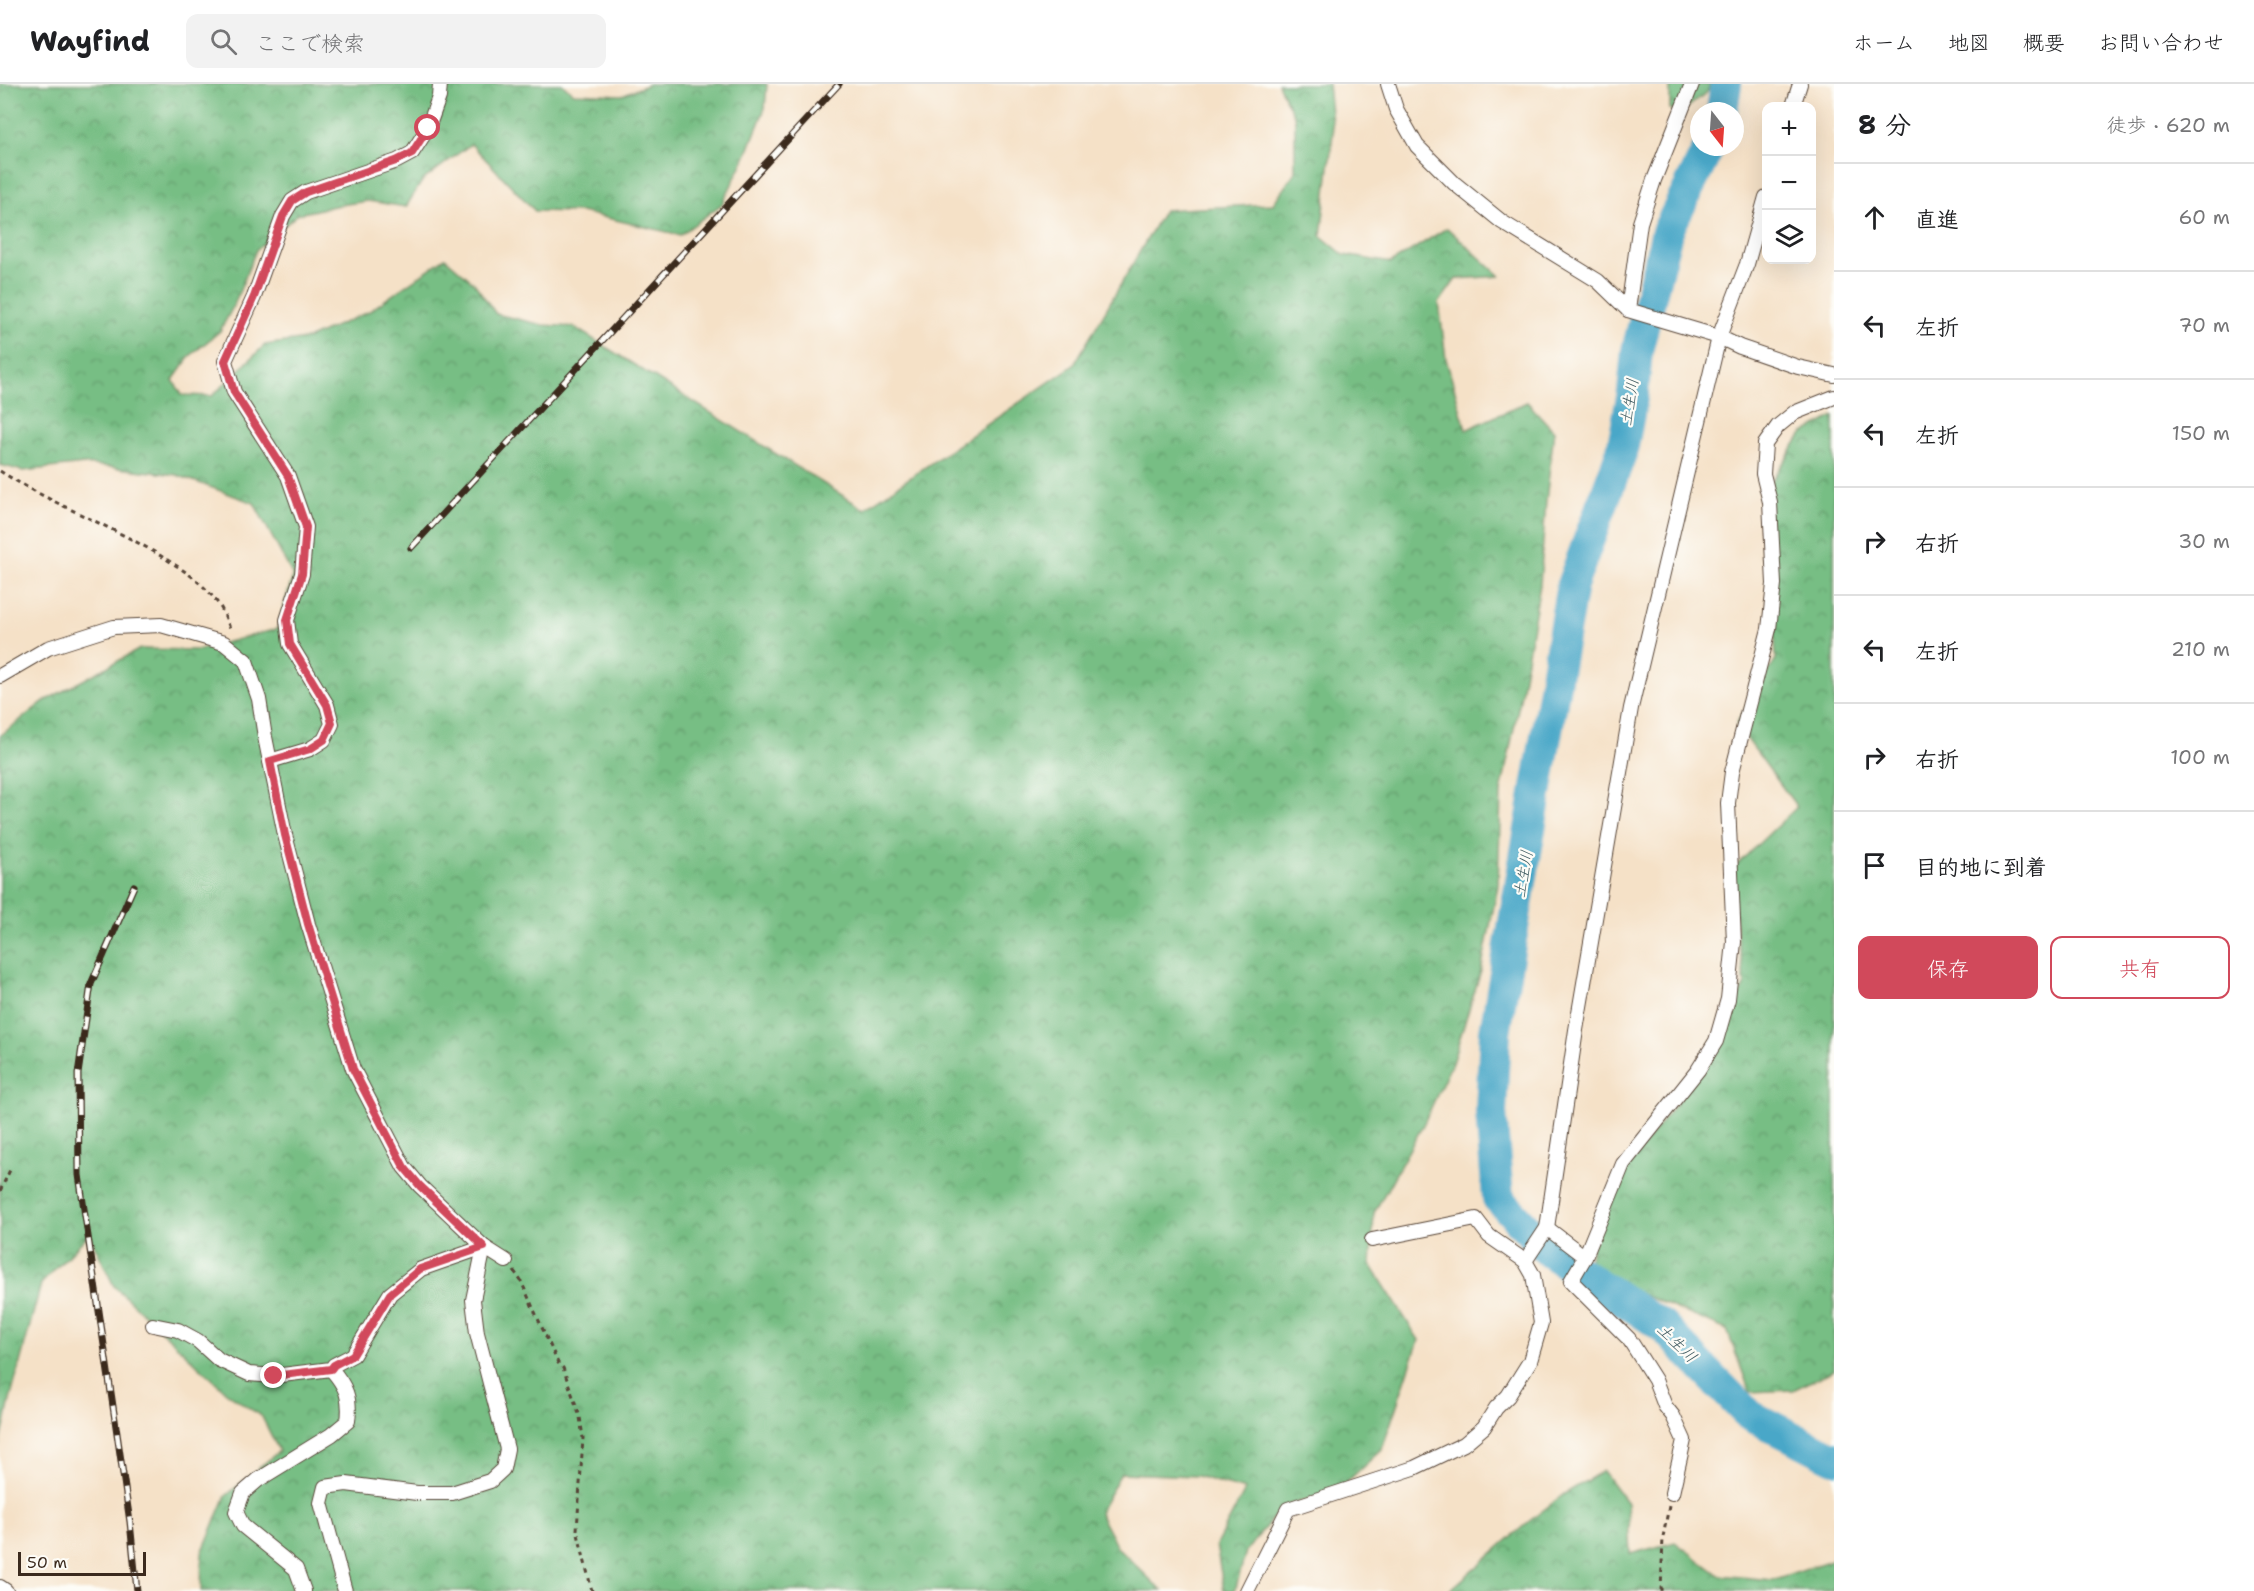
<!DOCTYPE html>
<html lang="ja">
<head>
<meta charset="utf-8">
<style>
	body { margin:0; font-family:"Shantell Sans","Klee One",sans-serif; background:#f2f2f2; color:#202124 }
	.controls { position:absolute; right:18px; top:18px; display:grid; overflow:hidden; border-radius:12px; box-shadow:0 6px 24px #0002 }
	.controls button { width:54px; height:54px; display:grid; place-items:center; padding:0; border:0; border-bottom:2px solid #e0e0e0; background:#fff; color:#202124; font:30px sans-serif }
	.compass { position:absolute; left:1690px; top:18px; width:54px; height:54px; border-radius:50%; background:#fff; box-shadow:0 6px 24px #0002; rotate:163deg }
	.scale { position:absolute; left:18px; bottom:15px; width:128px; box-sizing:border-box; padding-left:6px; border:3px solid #3b2a1e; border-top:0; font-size:16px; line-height:21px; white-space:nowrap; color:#3b2a1e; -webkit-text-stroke:4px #fdfcf7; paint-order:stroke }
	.stop { position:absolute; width:18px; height:18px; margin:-14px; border:4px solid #d1495b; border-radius:50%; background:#fff }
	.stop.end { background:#d1495b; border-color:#fff; box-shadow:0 2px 6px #0008 }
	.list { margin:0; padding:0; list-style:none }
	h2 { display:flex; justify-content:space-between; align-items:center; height:78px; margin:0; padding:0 24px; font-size:26px }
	h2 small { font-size:20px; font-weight:400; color:#757577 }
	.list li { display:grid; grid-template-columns:39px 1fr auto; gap:18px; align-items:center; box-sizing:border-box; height:108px; padding:0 24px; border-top:2px solid #e0e0e0 }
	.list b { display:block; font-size:22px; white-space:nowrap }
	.list em { font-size:20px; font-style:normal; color:#757577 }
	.actions { display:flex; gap:12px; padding:18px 24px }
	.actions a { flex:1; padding:14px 0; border:2px solid #d1495b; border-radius:12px; text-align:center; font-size:21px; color:#d1495b }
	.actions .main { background:#d1495b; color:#fff }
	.icon { flex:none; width:33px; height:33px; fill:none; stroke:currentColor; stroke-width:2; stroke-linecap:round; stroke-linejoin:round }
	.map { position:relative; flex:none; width:1834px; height:1507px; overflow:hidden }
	header { display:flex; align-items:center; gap:36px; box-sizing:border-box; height:84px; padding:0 30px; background:#fff; border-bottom:2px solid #e0e0e0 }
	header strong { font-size:28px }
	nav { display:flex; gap:33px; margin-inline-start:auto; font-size:21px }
	.search { width:420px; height:54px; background:#f2f2f2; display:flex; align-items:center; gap:15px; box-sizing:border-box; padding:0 21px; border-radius:12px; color:#757577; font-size:22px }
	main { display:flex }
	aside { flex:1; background:#fff }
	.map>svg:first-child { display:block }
	.forest { fill:url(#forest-crowns); stroke:#597451; stroke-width:1.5 }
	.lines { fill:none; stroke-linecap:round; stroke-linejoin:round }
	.river { stroke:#4aa7c8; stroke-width:32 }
	.street-casing { stroke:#574537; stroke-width:16 }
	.path { stroke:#574537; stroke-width:3; stroke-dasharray:4.5 4.5; stroke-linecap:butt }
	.street { stroke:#fff; stroke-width:14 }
	.rail-casing { stroke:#3b2a1e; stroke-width:7 }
	.rail { stroke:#fdfcf7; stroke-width:4.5; stroke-dasharray:14; stroke-linecap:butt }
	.route { stroke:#d1495b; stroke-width:8 }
	.labels { text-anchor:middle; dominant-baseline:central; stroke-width:4.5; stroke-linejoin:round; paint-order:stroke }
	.water-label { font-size:16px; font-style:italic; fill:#415c62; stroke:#fdfcf7 }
</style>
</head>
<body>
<header>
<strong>Wayfind</strong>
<div class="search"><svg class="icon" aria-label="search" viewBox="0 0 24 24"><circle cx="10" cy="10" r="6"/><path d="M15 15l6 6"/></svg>ここで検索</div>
<nav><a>ホーム</a><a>地図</a><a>概要</a><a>お問い合わせ</a></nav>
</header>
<main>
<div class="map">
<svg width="1834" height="1507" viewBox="0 0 1834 1507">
	<defs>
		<pattern id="forest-crowns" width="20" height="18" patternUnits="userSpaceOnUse" patternTransform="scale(1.5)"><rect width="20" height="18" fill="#77be84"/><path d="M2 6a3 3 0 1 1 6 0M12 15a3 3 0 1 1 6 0" fill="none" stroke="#639b6b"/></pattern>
	</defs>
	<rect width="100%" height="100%" fill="#fdfcf7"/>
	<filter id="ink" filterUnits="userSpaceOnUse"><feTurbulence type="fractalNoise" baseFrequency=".0167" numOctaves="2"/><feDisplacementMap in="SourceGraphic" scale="12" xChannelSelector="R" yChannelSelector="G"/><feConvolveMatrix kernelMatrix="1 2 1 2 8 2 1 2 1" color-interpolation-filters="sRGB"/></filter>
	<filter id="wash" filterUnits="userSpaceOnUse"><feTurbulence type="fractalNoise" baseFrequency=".008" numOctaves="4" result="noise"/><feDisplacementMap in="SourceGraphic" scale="24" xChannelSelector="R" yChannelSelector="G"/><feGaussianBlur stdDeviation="1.35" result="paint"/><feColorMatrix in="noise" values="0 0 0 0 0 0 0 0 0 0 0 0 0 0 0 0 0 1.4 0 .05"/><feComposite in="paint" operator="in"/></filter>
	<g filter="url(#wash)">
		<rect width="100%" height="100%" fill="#f5e1c7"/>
		<!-- forest -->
		<g class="forest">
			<polygon points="0,0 562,0 574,9 622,11 649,0 767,0 765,24 746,72 722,120 680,151 581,128 535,127 471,60 422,97 406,123 368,117 339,121 298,130 256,166 234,221 220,247 190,272 173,296 182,311 212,312 265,261 307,255 368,228 445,174 474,199 496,230 543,241 574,243 864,425 1074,281 1164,126 1273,120 1295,88 1295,34 1278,0 1328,0 1333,49 1321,152 1344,171 1391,179 1447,144 1500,192 1456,195 1439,219 1446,275 1466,346 1527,318 1554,347 1546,417 1540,501 1521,610 1501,708 1498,802 1481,887 1452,979 1423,1041 1374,1129 1371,1181 1419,1256 1382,1365 1338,1406 1282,1423 1246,1467 1235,1507 1224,1507 1216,1461 1245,1406 1197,1392 1121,1389 1099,1429 1117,1463 1162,1507 201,1507 202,1469 226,1412 279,1367 262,1333 226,1308 114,1202 89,1150 41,1200 10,1316 0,1362 0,652 43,618 140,565 197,566 277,545 293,492 254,419 177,391 84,380 23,387 0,381"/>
			<polygon points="1670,0 1710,0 1708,7 1681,29 1670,25"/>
			<polygon points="1834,332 1834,1286 1793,1306 1750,1308 1727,1246 1587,1187 1602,1116 1701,986 1745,900 1728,789 1797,723 1736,640 1776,575 1767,404 1802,350"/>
			<polygon points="1603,1387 1627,1419 1630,1470 1675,1458 1719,1491 1772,1496 1834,1475 1834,1507 1449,1507 1527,1439 1564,1410"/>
		</g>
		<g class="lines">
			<!-- river -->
			<g class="river">
				<polyline points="1722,27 1726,0"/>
				<polyline points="1709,63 1667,148 1637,267 1633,308 1622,367 1572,501 1495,948 1491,1028 1498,1114 1549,1168 1662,1242 1749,1331 1834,1374"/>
			</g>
		</g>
	</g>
	<g filter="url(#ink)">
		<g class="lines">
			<!-- street casing -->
			<g class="street-casing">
				<g id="street">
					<polyline points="1388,0 1396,25 1417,62 1454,99 1502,138 1598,197 1628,226 1719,253 1740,263 1798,283 1834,291"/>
					<polyline points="1793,22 1800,0"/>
					<polyline points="1628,226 1640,139 1654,96 1692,0"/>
					<polyline points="0,592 48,564 114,543 161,541 224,559 246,577 259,615 265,653 285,751 308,840 353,985 404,1083 420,1102 484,1163 506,1177"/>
					<polyline points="270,677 310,665 324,656 332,640 327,621 290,560 287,536 302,490 306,443 288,392 234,308 225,277 254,213 283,132 292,117 306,108 397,77 412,69 428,44 439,13 440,0"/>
					<polyline points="1547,1144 1576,946 1631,624 1719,253 1747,180 1766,113"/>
					<polyline points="1525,1177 1547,1144 1585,1173"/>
					<polyline points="153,1241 178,1246 198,1257 219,1276 249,1290 274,1292 331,1285 334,1281 353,1271 390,1210 421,1185 484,1163"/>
					<polyline points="1672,1409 1684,1356 1673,1332 1665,1322 1655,1296 1629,1255 1571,1197 1585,1173 1623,1080 1698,986 1716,957 1728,915 1734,858 1728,719 1732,688 1769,545 1774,500 1770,418 1763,390 1765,360 1778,342 1794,329 1834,313"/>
					<polyline points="0,1503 6,1507"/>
					<path d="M304 1507 296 1485 243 1442 236 1428 243 1409 258 1396 331 1351 348 1337C351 1314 346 1302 331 1285"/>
					<polyline points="345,1507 321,1419 325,1403 346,1400 417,1409 452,1409 490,1397 503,1385 507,1365 477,1249 473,1216 484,1163"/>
					<polyline points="1247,1507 1288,1425 1414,1384 1464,1360 1484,1343 1496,1324 1508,1312 1530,1277 1541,1239 1533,1191 1525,1177 1489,1152 1476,1135 1372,1156"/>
				</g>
			</g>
			<!-- path -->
			<g class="path">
				<path d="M0 387C48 418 102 438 151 466 176 481 202 496 219 521 224 528 227 538 231 546"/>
				<polyline points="0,1107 10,1086"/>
				<polyline points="514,1187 521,1197 558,1279 563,1284 580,1333 583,1354 577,1446 592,1507"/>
				<polyline points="1661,1507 1663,1453 1669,1422"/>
			</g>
			<!-- street -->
			<use href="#street" class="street"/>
			<!-- rail casing -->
			<g class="rail-casing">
				<g id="rail">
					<polyline points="411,464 839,0"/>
					<polyline points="134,802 91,900 78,990 79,1091 130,1438 137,1507"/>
				</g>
			</g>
			<!-- rail -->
			<use href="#rail" class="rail"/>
		</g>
	</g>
	<g class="lines" filter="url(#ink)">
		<!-- route -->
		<polyline class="route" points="274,1292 331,1285 334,1281 353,1271 390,1210 420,1185 484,1163 420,1102 404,1083 353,985 308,840 285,751 270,677 310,665 324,656 332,639 327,621 290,560 287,536 302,490 306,443 288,392 234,308 225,277 254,213 283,132 292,117 306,108 396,77 412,69 428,44"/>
	</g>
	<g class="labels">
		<!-- water labels -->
		<g class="water-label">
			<text transform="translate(1629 318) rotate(-81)">土生川</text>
			<text transform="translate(1523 790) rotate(-80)">土生川</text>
			<text transform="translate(1677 1259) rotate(44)">土生川</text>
		</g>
	</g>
</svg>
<div class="controls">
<button>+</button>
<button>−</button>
<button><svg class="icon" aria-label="layers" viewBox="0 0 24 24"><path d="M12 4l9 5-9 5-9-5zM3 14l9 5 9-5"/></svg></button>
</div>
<svg class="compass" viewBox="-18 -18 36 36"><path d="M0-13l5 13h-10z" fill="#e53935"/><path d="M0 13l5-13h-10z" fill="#757577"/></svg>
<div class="scale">50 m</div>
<div class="stop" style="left:428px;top:44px"></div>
<div class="stop end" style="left:274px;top:1292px"></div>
</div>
<aside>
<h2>8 分<small>徒歩 · 620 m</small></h2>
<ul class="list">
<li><svg class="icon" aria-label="ahead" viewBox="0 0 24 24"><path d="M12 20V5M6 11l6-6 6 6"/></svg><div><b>直進</b></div><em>60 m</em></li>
<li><svg class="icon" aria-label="left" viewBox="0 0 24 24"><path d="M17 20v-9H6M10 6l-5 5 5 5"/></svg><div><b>左折</b></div><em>70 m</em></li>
<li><svg class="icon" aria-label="left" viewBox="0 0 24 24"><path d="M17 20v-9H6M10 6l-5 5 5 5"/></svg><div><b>左折</b></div><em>150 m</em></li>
<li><svg class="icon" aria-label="right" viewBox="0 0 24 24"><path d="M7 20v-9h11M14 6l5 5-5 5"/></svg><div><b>右折</b></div><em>30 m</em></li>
<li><svg class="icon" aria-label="left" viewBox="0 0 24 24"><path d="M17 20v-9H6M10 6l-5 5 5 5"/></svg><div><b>左折</b></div><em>210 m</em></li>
<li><svg class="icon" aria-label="right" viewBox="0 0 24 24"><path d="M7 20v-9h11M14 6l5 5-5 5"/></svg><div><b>右折</b></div><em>100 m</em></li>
<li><svg class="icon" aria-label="arrive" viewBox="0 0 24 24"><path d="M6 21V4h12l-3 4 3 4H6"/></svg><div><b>目的地に到着</b></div></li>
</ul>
<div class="actions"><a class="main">保存</a><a>共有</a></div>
</aside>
</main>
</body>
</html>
